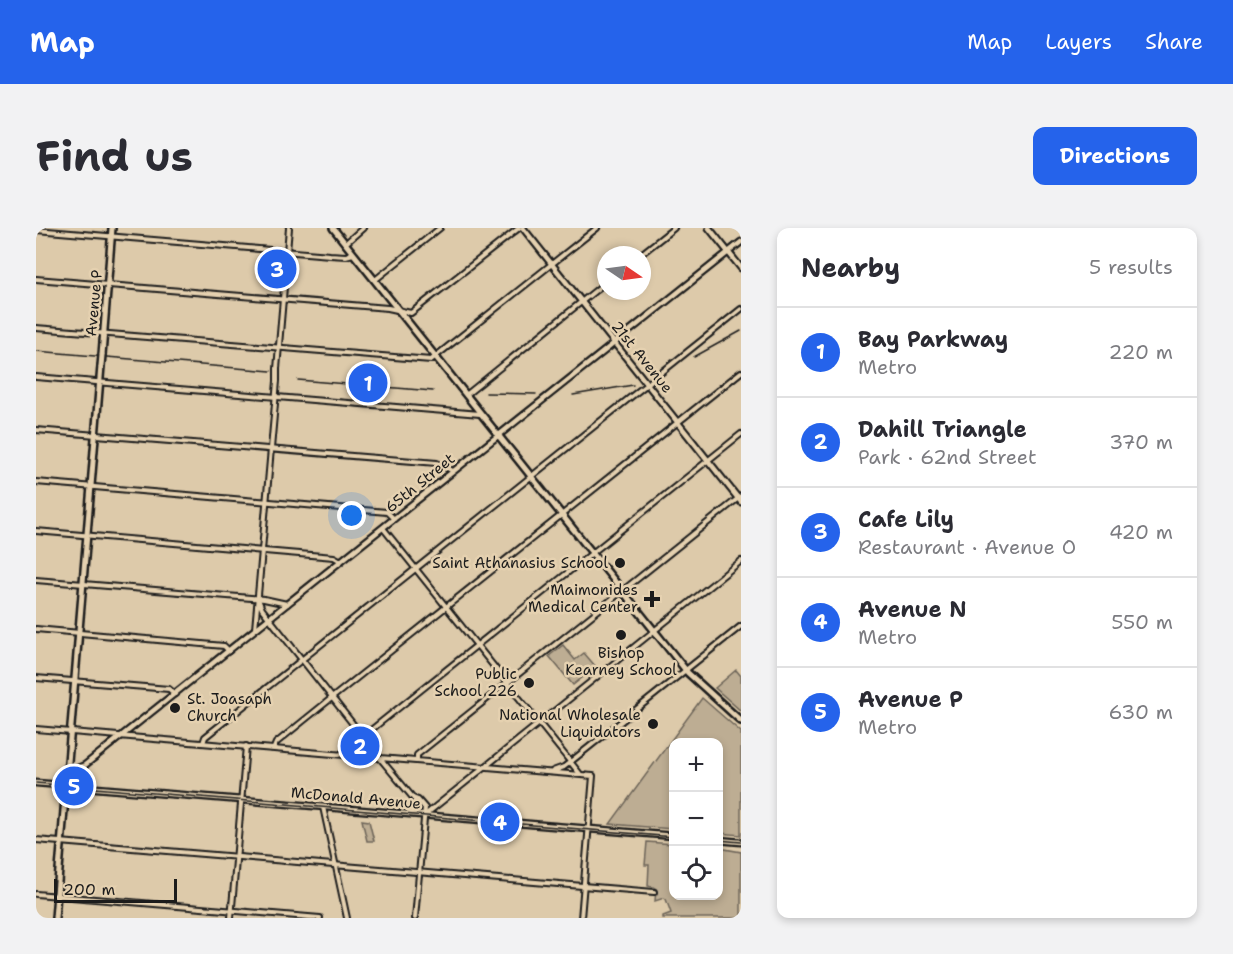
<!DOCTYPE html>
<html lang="en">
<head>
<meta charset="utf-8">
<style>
	body { margin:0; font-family:"Shantell Sans",sans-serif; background:#f2f2f3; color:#2b2b33 }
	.controls { position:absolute; right:18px; bottom:18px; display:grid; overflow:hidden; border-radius:12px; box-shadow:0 3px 9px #0003 }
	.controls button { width:54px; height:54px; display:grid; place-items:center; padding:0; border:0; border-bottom:2px solid #e1e1e2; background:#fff; color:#2b2b33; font:30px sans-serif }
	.compass { position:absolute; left:561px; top:18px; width:54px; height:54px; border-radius:50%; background:#fff; box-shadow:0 3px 9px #0003; rotate:103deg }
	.scale { position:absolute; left:18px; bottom:15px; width:123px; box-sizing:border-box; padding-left:6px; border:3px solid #1c1c1c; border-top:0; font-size:16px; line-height:21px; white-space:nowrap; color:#1c1c1c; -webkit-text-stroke:4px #e5d1b0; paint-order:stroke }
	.you { position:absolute; left:316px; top:288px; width:21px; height:21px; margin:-15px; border:4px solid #fff; border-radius:50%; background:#1a73e8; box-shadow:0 0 0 9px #1a73e833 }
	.badge { display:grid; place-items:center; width:39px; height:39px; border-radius:50%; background:#2563eb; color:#fff; font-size:20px; font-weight:700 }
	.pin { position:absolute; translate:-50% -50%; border:3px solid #fff; box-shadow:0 2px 6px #0006 }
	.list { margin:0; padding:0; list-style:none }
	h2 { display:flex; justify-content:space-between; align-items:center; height:78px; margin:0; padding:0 24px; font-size:26px }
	h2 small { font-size:20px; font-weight:400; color:#7c7c81 }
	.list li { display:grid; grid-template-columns:39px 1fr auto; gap:18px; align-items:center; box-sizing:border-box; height:90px; padding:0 24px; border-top:2px solid #e1e1e2 }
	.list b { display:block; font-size:22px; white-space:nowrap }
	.list p { margin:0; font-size:20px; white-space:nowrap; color:#7c7c81 }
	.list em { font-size:20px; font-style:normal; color:#7c7c81 }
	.icon { flex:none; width:33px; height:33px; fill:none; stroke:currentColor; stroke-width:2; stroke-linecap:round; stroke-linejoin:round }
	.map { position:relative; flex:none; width:705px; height:690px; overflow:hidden; border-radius:12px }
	header { display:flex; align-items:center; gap:36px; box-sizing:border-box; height:84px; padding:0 30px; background:#2563eb; color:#fff }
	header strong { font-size:28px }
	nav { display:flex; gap:33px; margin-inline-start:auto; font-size:21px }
	.intro { display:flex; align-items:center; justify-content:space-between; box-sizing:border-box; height:144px; padding:0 36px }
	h1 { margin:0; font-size:42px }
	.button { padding:15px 27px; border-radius:12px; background:#2563eb; color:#fff; font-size:21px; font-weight:700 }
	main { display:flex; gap:36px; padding:0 36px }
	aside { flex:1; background:#fff; border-radius:12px; box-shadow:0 3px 9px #0003 }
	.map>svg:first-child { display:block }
	.green { fill:#bdad93; stroke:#6c6458; stroke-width:1.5 }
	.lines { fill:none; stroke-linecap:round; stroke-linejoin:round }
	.street-casing { stroke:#1c1c1c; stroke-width:8 }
	.secondary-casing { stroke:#1c1c1c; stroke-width:9 }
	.primary-casing { stroke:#1c1c1c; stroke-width:10 }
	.street { stroke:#e5d1b0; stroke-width:4 }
	.secondary { stroke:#e5d1b0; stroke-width:4.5 }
	.primary { stroke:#e5d1b0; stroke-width:5 }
	.rail { stroke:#1c1c1c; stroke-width:1.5 }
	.street-bridge-casing { stroke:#1c1c1c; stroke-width:8; stroke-linecap:butt }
	.primary-bridge-casing { stroke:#1c1c1c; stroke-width:10; stroke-linecap:butt }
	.street-bridge { stroke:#e5d1b0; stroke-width:4 }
	.primary-bridge { stroke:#e5d1b0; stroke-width:5 }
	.poi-dot { fill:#1c1c1c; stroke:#e5d1b0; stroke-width:2 }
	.labels { text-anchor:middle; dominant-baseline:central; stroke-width:5; stroke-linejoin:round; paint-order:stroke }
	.street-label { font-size:15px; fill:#1c1c1c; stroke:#e5d1b0 }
	.poi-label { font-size:15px; fill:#1c1c1c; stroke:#e5d1b0; text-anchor:end }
</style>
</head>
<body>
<header>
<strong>Map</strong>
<nav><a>Map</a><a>Layers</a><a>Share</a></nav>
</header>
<div class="intro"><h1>Find us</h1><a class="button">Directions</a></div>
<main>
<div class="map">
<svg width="705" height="690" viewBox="0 0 705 690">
	<rect width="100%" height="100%" fill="#ddcaaa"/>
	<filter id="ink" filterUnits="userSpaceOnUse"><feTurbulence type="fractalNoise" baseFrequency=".0167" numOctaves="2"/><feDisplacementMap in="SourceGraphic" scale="12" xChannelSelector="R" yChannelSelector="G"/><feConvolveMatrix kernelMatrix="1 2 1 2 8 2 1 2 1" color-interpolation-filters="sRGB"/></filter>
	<g filter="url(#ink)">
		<!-- green -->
		<g class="green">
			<polygon points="527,417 539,432 548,425 560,439 537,457 513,428"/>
			<polygon points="700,442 705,448 705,483 679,460"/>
			<polygon points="666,470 705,504 705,607 683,605 682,514 638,514 637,601 574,596"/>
			<polygon points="326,592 333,593 338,613 331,613"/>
			<polygon points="611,614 637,616 638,668 682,668 683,620 705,624 705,690 627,690 627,688 635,685 630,671 628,670 619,673 620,661 617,659 612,658 613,637 609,637"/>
		</g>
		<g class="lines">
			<!-- street casing -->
			<g class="street-casing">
				<g id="street">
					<polyline points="0,2 294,27 310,28 317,26"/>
					<polyline points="310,15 327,0"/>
					<polyline points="604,27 638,0"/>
					<polyline points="0,51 352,80 375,85 483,0"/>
					<polyline points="339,52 404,0"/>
					<polyline points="0,100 395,132 561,0"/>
					<polyline points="241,141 253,0"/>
					<polyline points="0,149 444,186"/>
					<polyline points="430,167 570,54"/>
					<polyline points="0,202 401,235 417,243"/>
					<polyline points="0,254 351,284 358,291"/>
					<polyline points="347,300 544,546"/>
					<polyline points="0,303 298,329 305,333"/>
					<polyline points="0,352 228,371 251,376"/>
					<polyline points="222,371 226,381 343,529 378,571 382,572 389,580 379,690"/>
					<polyline points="0,401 188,418 193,423"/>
					<polyline points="219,401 241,153"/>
					<polyline points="0,450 133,461 139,466"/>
					<polyline points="0,501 557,548 545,690"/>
					<polyline points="167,515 169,509 705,81"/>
					<polyline points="238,520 240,515 292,473 705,144"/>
					<polyline points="305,526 705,206"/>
					<polyline points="381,532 381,527 705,268"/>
					<polyline points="517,543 528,539 705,398"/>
					<polyline points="287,579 311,690"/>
					<polyline points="374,585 379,580 379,571"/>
					<polyline points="389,587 705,333"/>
					<polyline points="0,612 618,664"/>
					<polyline points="0,666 284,690"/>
					<polyline points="195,690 210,518"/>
				</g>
			</g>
			<!-- secondary casing -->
			<g class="secondary-casing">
				<g id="secondary">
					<polyline points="487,0 705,274"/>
					<polyline points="673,0 705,40"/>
					<polyline points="31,545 49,537 705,14"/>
					<polyline points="0,555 638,608"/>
					<polyline points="42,559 43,547 48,539"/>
					<polyline points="682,612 705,614"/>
				</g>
			</g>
			<!-- primary casing -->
			<g class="primary-casing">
				<g id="primary">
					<polyline points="297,0 652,445 705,493"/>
					<polyline points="66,127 76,0"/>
					<polyline points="19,690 65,138"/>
				</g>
			</g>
			<!-- street -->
			<use href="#street" class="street"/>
			<!-- secondary -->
			<use href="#secondary" class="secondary"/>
			<!-- primary -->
			<use href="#primary" class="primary"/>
			<!-- rail -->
			<g class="rail">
				<polyline points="0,123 235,143"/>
				<polyline points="658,129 705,103"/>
				<polyline points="262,152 397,163"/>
				<polyline points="450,165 500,166"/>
				<polyline points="537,167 597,157"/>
				<polyline points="0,555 638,609"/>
				<polyline points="682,612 705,614"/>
			</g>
			<!-- street-bridge casing -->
			<g class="street-bridge-casing">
				<polyline id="street-bridge" points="241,153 241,141"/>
			</g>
			<!-- primary-bridge casing -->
			<g class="primary-bridge-casing">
				<polyline id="primary-bridge" points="65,138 66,127"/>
			</g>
			<!-- street-bridge -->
			<use href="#street-bridge" class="street-bridge"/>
			<!-- primary-bridge -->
			<use href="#primary-bridge" class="primary-bridge"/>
		</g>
	</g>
	<!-- markers -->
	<g class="poi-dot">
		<circle cx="584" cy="335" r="6"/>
		<path d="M613 362h6v6h6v6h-6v6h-6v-6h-6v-6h6z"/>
		<circle cx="585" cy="407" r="6"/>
		<circle cx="493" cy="455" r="6"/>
		<circle cx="139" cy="480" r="6"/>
		<circle cx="617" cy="496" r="6"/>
	</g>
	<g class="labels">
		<!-- street labels -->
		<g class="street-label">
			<text transform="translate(58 75) rotate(-85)">Avenue P</text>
			<text transform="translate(606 129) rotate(51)">21st Avenue</text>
			<text transform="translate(384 255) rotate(-39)">65th Street</text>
			<text transform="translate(320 570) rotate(5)">McDonald Avenue</text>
		</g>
		<!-- poi labels -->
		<g class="poi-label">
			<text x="572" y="335">Saint Athanasius School</text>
			<text x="602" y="362">Maimonides<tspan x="602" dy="17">Medical Center</tspan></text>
			<text x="585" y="425" text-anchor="middle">Bishop<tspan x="585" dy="17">Kearney School</tspan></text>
			<text x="481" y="446">Public<tspan x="481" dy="17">School 226</tspan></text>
			<text x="151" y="471" text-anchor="start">St. Joasaph<tspan x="151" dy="17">Church</tspan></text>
			<text x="605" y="487">National Wholesale<tspan x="605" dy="17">Liquidators</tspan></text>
		</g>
	</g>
</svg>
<div class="controls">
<button>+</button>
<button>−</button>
<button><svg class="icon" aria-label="locate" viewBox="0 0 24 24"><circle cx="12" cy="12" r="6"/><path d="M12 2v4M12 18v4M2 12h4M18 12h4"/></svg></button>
</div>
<svg class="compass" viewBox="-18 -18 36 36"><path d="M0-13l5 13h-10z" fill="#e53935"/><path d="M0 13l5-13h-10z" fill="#7c7c81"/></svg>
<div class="scale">200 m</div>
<div class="you"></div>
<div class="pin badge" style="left:332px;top:155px">1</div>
<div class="pin badge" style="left:324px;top:518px">2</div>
<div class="pin badge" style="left:241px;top:41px">3</div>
<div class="pin badge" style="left:464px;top:594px">4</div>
<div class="pin badge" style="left:38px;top:558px">5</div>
</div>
<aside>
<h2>Nearby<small>5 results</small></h2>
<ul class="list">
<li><span class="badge">1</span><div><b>Bay Parkway</b><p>Metro</p></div><em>220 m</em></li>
<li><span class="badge">2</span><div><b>Dahill Triangle</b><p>Park · 62nd Street</p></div><em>370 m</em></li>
<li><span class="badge">3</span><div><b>Cafe Lily</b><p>Restaurant · Avenue O</p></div><em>420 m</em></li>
<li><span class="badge">4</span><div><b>Avenue N</b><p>Metro</p></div><em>550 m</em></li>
<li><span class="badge">5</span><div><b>Avenue P</b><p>Metro</p></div><em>630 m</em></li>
</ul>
</aside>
</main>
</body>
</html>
